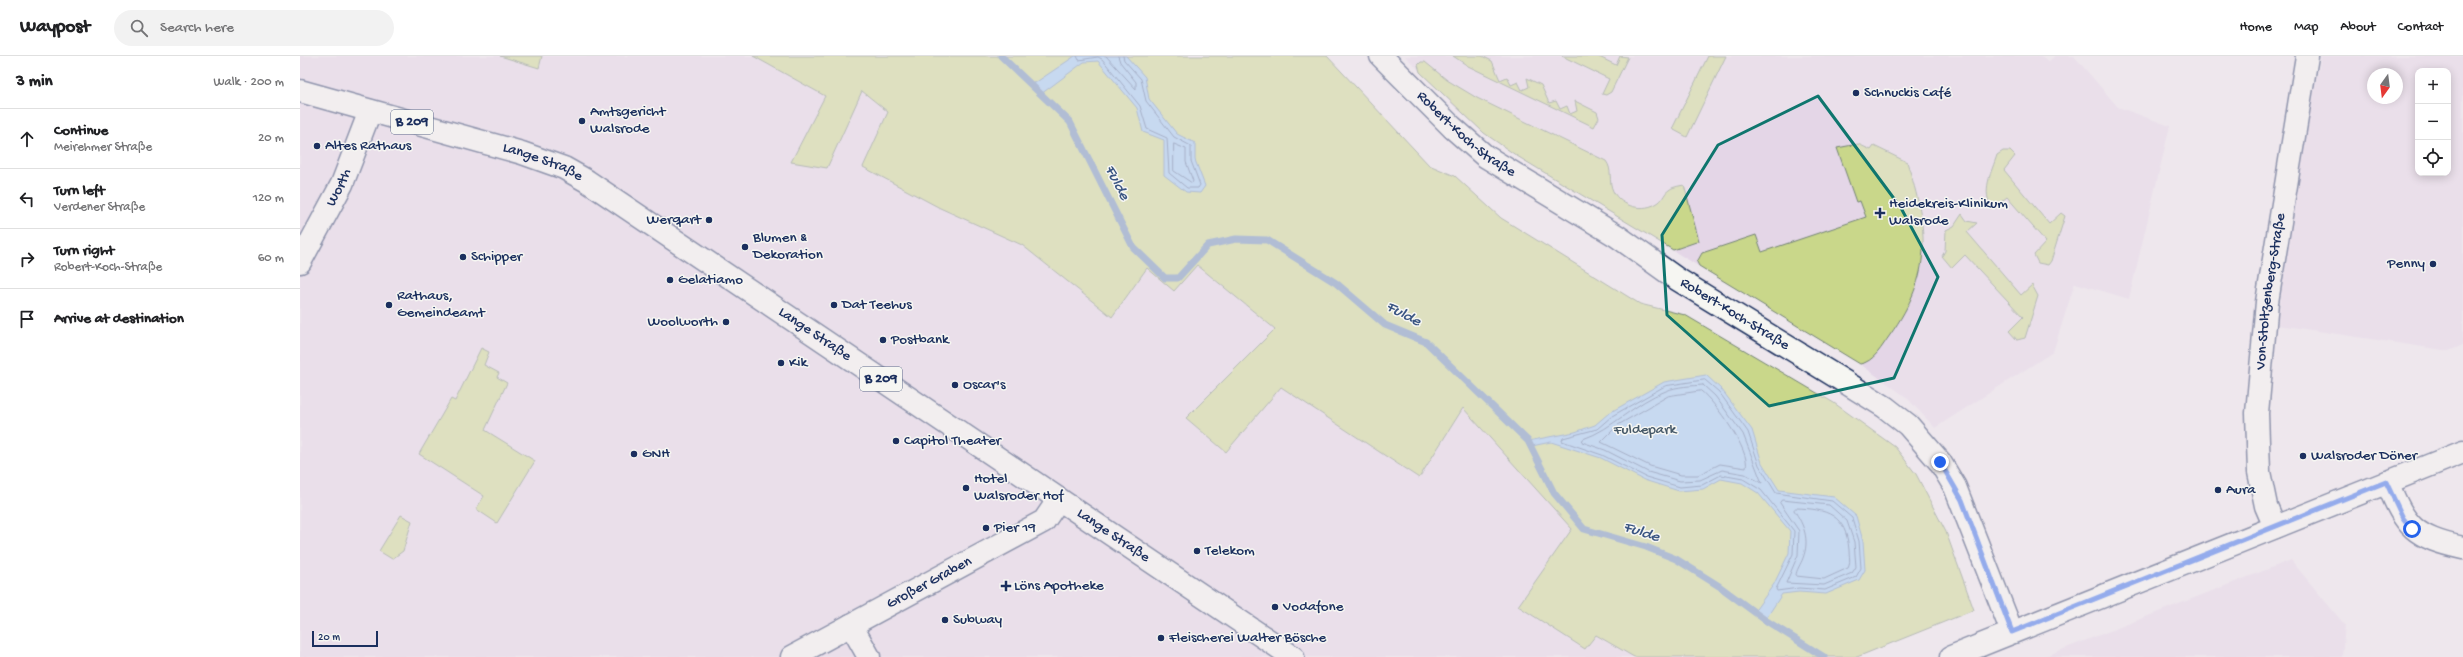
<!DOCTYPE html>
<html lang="en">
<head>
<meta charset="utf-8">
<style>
	body { margin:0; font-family:"Gochi Hand",sans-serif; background:#f2f2f2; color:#202124 }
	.controls { position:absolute; right:12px; top:12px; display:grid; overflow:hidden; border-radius:8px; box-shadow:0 2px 10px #0003 }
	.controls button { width:36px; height:36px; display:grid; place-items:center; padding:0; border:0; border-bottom:1px solid #e0e0e0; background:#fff; color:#202124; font:20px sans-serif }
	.compass { position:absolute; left:2067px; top:12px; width:36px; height:36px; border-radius:50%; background:#fff; box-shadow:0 2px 10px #0003; rotate:194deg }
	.scale { position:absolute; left:12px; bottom:10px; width:66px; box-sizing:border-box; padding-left:4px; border:2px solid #1b2f5e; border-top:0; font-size:11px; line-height:14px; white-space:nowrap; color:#1b2f5e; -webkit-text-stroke:3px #f6f6f2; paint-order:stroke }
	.stop { position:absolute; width:12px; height:12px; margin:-9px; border:3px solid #2563eb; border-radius:50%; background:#fff }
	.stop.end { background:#2563eb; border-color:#fff; box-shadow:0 1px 4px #0008 }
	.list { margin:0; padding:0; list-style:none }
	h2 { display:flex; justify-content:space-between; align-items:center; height:52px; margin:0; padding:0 16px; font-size:17px }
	h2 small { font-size:13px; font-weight:400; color:#757577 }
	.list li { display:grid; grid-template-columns:26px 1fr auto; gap:12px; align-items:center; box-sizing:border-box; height:60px; padding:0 16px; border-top:1px solid #e0e0e0 }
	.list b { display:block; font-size:15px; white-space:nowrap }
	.list p { margin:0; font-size:13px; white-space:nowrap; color:#757577 }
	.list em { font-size:13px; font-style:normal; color:#757577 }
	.icon { flex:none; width:22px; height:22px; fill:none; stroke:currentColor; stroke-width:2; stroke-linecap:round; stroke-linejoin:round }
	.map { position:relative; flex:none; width:2163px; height:601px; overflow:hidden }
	header { display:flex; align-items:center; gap:24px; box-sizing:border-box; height:56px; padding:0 20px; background:#fff; border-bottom:1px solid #e0e0e0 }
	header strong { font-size:19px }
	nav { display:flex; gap:22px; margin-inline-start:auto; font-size:14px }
	.search { width:280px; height:36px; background:#f2f2f2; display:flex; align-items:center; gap:10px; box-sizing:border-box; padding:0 14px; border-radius:22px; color:#757577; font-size:15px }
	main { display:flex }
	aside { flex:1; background:#fff }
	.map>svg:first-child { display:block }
	.built { fill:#e4d6e7; fill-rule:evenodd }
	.green { fill:#c9d78a; stroke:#728374 }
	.water { fill:#98c7f3; stroke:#668ab7 }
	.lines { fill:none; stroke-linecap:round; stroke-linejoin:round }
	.shore { stroke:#4d6c9a; stroke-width:1 }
	.stream { stroke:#668ab7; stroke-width:7 }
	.minor-casing { stroke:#1b2f5e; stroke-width:25 }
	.major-casing { stroke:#1b2f5e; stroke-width:25 }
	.minor { stroke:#f6f6f2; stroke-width:22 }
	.major { stroke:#f6f6f2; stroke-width:22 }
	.route { stroke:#2563eb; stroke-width:5 }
	.marked { fill:none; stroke:#0f766e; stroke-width:3; stroke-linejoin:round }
	.poi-dot { fill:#1b2f5e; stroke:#f6f6f2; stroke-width:1.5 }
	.labels { text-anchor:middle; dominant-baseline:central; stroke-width:3; stroke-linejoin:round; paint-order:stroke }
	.shield { fill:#f6f6f2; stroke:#5d6b8a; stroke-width:1 }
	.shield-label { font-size:14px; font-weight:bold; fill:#1b2f5e }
	.poi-label { font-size:15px; fill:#1b2f5e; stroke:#f6f6f2; text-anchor:start }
	.street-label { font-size:15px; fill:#1b2f5e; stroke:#f6f6f2 }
	.park-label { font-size:15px; fill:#465969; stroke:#f6f6f2 }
	.water-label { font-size:16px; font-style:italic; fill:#3a5583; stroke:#f6f6f2 }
</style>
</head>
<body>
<header>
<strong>Waypost</strong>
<div class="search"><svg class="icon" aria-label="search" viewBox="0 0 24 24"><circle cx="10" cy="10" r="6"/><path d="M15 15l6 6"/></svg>Search here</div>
<nav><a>Home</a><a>Map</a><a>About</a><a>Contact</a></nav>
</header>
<main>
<aside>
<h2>3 min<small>Walk · 200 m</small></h2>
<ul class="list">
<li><svg class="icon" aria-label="ahead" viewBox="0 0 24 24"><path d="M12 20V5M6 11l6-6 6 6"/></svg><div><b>Continue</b><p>Meirehmer Straße</p></div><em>20 m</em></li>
<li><svg class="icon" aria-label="left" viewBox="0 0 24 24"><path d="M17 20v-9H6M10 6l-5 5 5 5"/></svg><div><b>Turn left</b><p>Verdener Straße</p></div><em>120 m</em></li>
<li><svg class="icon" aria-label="right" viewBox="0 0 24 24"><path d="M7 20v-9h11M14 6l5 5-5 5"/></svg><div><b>Turn right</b><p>Robert-Koch-Straße</p></div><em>60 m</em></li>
<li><svg class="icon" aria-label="arrive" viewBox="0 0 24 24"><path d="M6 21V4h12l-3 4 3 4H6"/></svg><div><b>Arrive at destination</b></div></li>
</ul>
</aside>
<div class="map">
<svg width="2163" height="601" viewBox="0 0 2163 601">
	<rect width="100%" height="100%" fill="#eee7ed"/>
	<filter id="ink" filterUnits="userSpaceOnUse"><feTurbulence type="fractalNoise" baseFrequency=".025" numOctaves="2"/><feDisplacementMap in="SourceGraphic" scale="8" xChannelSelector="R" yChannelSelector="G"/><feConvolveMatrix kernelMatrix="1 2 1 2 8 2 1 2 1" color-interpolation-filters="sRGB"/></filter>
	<g filter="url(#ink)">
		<!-- built -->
		<g class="built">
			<polygon points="0,0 200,0 238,12 242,0 453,0 525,40 492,106 562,35 588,56 563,111 640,152 722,189 812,261 847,212 897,209 975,273 886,362 926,396 981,330 1119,422 1163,352 1273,473 1285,593 1296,579 1334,601 0,601"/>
			<polygon points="1105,0 1741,0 1749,5 1755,0 1774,0 1818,51 1870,70 1829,243 1775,227 1753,296 1635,372 1606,341 1560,308 1217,100 1184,77 1155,51"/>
			<path d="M2021 0H2163V289L2149 295 1977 269 1996 125ZM2118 15H2148V117H2118ZM2073 18H2097V42H2073Z"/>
			<polygon points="1991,504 2045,569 2042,601 1743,601"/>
		</g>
		<!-- green -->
		<g class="green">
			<polygon points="200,0 242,0 239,12"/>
			<polygon points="453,0 1027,0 1129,109 1155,120 1201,162 1340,248 1385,259 1534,347 1595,391 1616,418 1646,476 1674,554 1557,601 1334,601 1296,579 1285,593 1218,550 1272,473 1163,352 1119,422 981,331 926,396 886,362 975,273 897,209 874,235 847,212 812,261 722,189 640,152 563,111 588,56 562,35 527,112 491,106 525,40"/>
			<polygon points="1153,0 1182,0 1192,5 1200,24 1207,21 1211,29 1218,26 1222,34 1229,31 1227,22 1241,29 1249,47 1256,45 1260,53 1267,50 1270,58 1277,55 1275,45 1297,56 1299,62 1294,71 1168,10"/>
			<polygon points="1262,0 1297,0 1316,9 1320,0 1328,1 1311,36 1306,39 1302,38 1309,23"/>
			<polygon points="1408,0 1426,0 1387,81 1374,74 1373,71"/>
			<path d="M1121 6H1125L1147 24 1177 42 1306 105C1313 114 1308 125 1313 135 1321 151 1344 157 1359 146 1363 143 1365 136 1369 134 1372 131 1379 130 1384 129L1399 185 1373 194 1217 100 1184 77 1120 16 1118 9Z"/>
			<path d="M1558 88 1571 94 1574 90 1607 106C1629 174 1633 218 1590 279 1582 290 1574 306 1560 308L1399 210 1397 206 1402 197 1456 179 1462 196 1566 161 1560 145 1556 146 1537 92Z"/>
			<path d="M1703 95H1710L1715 100 1704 114 1749 168 1761 157 1765 160 1751 205 1748 209 1738 207 1734 199 1746 186 1707 141 1693 152C1680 137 1692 115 1697 99Z"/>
			<polygon points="1662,158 1667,165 1677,167 1667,176 1721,239 1732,229 1738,240 1725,282 1717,284 1709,275 1723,261 1665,199 1652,212 1642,200 1645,195 1646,174 1654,170"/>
			<polygon points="181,292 189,296 184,309 199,317 197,321 207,327 185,374 235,405 197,467 176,453 184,440 119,398 151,343 155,345"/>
			<polygon points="101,459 112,465 103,495 92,503 79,495"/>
		</g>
		<!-- water -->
		<g class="water">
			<polygon points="775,0 826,0 845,21 849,43 877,78 895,87 895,104 905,130 900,137 886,136 864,119 864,84 843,76 837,52 798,5 784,6 741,38 732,29"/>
			<polygon points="1406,319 1422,334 1452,374 1462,407 1479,434 1534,441 1556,460 1563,485 1565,514 1559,524 1526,538 1499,536 1482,538 1465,564 1454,556 1474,528 1489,497 1490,475 1458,437 1442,427 1421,423 1403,433 1379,435 1344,424 1301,402 1251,386 1232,390 1228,385 1275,376 1295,369 1309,357 1364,326"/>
		</g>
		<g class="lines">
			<!-- shore -->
			<g class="shore">
				<polyline points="777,0 779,4 798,1 802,3 840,50 847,73 867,82 869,117 887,132 898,132 900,129 891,105 891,90 874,81 846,45 841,23 824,4 823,0"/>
				<polyline points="806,0 836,33 836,26 820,6 818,0"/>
				<polygon points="874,88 886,93 886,106 893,125 892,127 874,115"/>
				<polygon points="1405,324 1419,336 1448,376 1459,409 1476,437 1532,445 1552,462 1559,485 1561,512 1556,521 1525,534 1499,532 1477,535 1476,533 1493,498 1494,475 1461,434 1443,423 1421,419 1402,429 1380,431 1346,421 1302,399 1262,385 1263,382 1297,373 1312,360 1365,330"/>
				<path d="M1403 329 1415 340 1443 378 1462 427 1445 418 1422 414 1400 424 1380 425 1348 416 1305 394 1282 386 1283 383C1313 373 1335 346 1366 335 1377 330 1392 330 1403 329Z"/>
				<path d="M1401 335C1415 346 1451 395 1446 412L1420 408 1398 419H1381L1350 410 1301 386 1318 369 1368 340Z"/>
				<polygon points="1482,444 1529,449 1547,465 1554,486 1556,511 1552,517 1524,529 1486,527 1498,499 1499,475 1480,447"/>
				<path d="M1496 452C1527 453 1546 458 1549 494 1549 499 1551 507 1548 512L1524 523 1496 520C1496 514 1501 508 1503 502 1510 484 1504 469 1494 454Z"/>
			</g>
			<!-- stream -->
			<polyline class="stream" points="701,0 770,66 833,191 865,222 878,222 908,189 936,183 967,184 1036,227 1085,269 1126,286 1228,385 1254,437 1284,473 1346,491 1376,503 1419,530 1465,564 1524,601"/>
			<!-- minor casing -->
			<g class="minor-casing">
				<g id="minor">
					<path id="s1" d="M1081 0 1152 71 1185 100 1317 180 1377 223 1545 326 1585 351 1608 369 1640 406 1655 431 1712 576"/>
					<path id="s2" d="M0 206 42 128 70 55"/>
					<path d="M2087 426C2106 472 2114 481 2163 492"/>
					<path id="s3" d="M1975 471 1966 450 1959 416 1957 357 1967 246 2007 0"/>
					<polyline points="551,569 569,601"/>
					<path id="s4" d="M492 601 744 465 759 443"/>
				</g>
			</g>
			<!-- major casing -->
			<g class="major-casing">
				<g id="major">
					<path id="s5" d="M0 35 222 97 264 112 287 125 993 601"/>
					<polyline points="1651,601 2163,396"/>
				</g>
			</g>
			<!-- minor -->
			<use href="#minor" class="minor"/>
			<!-- major -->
			<use href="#major" class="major"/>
		</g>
	</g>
	<g class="lines" filter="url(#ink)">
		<!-- route -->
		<polyline class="route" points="1640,406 1662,444 1712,576 2086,426 2103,462 2112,473"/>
	</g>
	<!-- marked area -->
	<path d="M0 0H2163V601H0ZM1518 40 1601 152 1638 221 1594 322 1469 350 1367 259 1362 179 1418 89Z" fill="#eee7ed" fill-opacity=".55" fill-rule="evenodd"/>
	<path class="marked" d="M1518 40 1601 152 1638 221 1594 322 1469 350 1367 259 1362 179 1418 89Z"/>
	<!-- markers -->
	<g class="poi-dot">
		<circle cx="1556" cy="37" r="4"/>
		<circle cx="282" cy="65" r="4"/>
		<circle cx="17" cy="90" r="4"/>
		<path d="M1578 151h4v4h4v4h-4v4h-4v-4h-4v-4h4z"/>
		<circle cx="409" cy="164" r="4"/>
		<circle cx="445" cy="191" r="4"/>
		<circle cx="163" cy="201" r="4"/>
		<circle cx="2133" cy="208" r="4"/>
		<circle cx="370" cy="224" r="4"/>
		<circle cx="89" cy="249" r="4"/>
		<circle cx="534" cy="249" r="4"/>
		<circle cx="426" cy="266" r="4"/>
		<circle cx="583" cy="284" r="4"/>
		<circle cx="481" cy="307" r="4"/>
		<circle cx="655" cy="329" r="4"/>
		<circle cx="596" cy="385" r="4"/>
		<circle cx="334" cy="398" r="4"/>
		<circle cx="2003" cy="400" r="4"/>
		<circle cx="666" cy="432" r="4"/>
		<circle cx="1918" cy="434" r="4"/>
		<circle cx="686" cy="472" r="4"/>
		<circle cx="897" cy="495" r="4"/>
		<path d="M704 524h4v4h4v4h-4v4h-4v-4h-4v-4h4z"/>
		<circle cx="975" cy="551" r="4"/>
		<circle cx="645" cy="564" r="4"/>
		<circle cx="861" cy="582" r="4"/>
	</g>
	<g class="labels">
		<!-- shield labels -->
		<g class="shield">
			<rect x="91" y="54" width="42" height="24" rx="3"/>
			<rect x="560" y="311" width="42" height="24" rx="3"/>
		</g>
		<g class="shield-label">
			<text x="112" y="66">B 209</text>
			<text x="581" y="323">B 209</text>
		</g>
		<!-- poi labels -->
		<g class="poi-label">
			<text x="1564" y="37">Schnuckis Café</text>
			<text x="290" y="56">Amtsgericht<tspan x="290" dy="17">Walsrode</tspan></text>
			<text x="25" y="90">Altes Rathaus</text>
			<text x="1589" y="148">Heidekreis-Klinikum<tspan x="1589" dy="17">Walsrode</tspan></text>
			<text x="401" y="164" text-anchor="end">Werqart</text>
			<text x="453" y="182">Blumen &amp;<tspan x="453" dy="17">Dekoration</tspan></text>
			<text x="171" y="201">Schipper</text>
			<text x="2125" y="208" text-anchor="end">Penny</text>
			<text x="378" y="224">Gelatiamo</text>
			<text x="97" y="240">Rathaus,<tspan x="97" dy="17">Gemeindeamt</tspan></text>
			<text x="542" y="249">Dat Teehus</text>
			<text x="418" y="266" text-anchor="end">Woolworth</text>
			<text x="591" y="284">Postbank</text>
			<text x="489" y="307">Kik</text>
			<text x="663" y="329">Oscar's</text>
			<text x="604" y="385">Capitol Theater</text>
			<text x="342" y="398">GNH</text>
			<text x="2011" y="400">Walsroder Döner</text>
			<text x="674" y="423">Hotel<tspan x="674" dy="17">Walsroder Hof</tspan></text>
			<text x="1926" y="434">Aura</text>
			<text x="694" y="472">Pier 19</text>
			<text x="905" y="495">Telekom</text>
			<text x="714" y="530">Löns Apotheke</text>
			<text x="983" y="551">Vodafone</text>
			<text x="653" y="564">Subway</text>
			<text x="869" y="582">Fleischerei Walter Bösche</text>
		</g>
		<!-- street labels -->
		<g class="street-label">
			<text stroke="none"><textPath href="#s1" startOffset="116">Robert-Koch-Straße</textPath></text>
			<text stroke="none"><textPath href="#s5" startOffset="253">Lange Straße</textPath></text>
			<text stroke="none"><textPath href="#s2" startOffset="84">Worth</textPath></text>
			<text stroke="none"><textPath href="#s3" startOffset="239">Von-Stoltzenberg-Straße</textPath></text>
			<text stroke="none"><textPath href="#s1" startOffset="440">Robert-Koch-Straße</textPath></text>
			<text stroke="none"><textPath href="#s5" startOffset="576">Lange Straße</textPath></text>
			<text stroke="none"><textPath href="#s5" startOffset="936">Lange Straße</textPath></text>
			<text stroke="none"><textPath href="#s4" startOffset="156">Großer Graben</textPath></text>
		</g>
		<!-- park labels -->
		<g class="park-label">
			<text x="1345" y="374">Fuldepark</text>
		</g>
		<!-- water labels -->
		<g class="water-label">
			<text transform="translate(816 127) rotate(63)">Fulde</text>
			<text transform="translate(1103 259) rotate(28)">Fulde</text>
			<text transform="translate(1341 477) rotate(18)">Fulde</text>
		</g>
	</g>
</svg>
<div class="controls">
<button>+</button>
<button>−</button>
<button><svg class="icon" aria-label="locate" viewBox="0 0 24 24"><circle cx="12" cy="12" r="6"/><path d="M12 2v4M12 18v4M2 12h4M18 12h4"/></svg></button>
</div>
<svg class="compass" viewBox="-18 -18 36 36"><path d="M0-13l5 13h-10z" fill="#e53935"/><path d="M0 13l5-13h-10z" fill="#757577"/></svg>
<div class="scale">20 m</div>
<div class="stop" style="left:2112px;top:473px"></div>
<div class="stop end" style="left:1640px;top:406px"></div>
</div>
</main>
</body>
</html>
